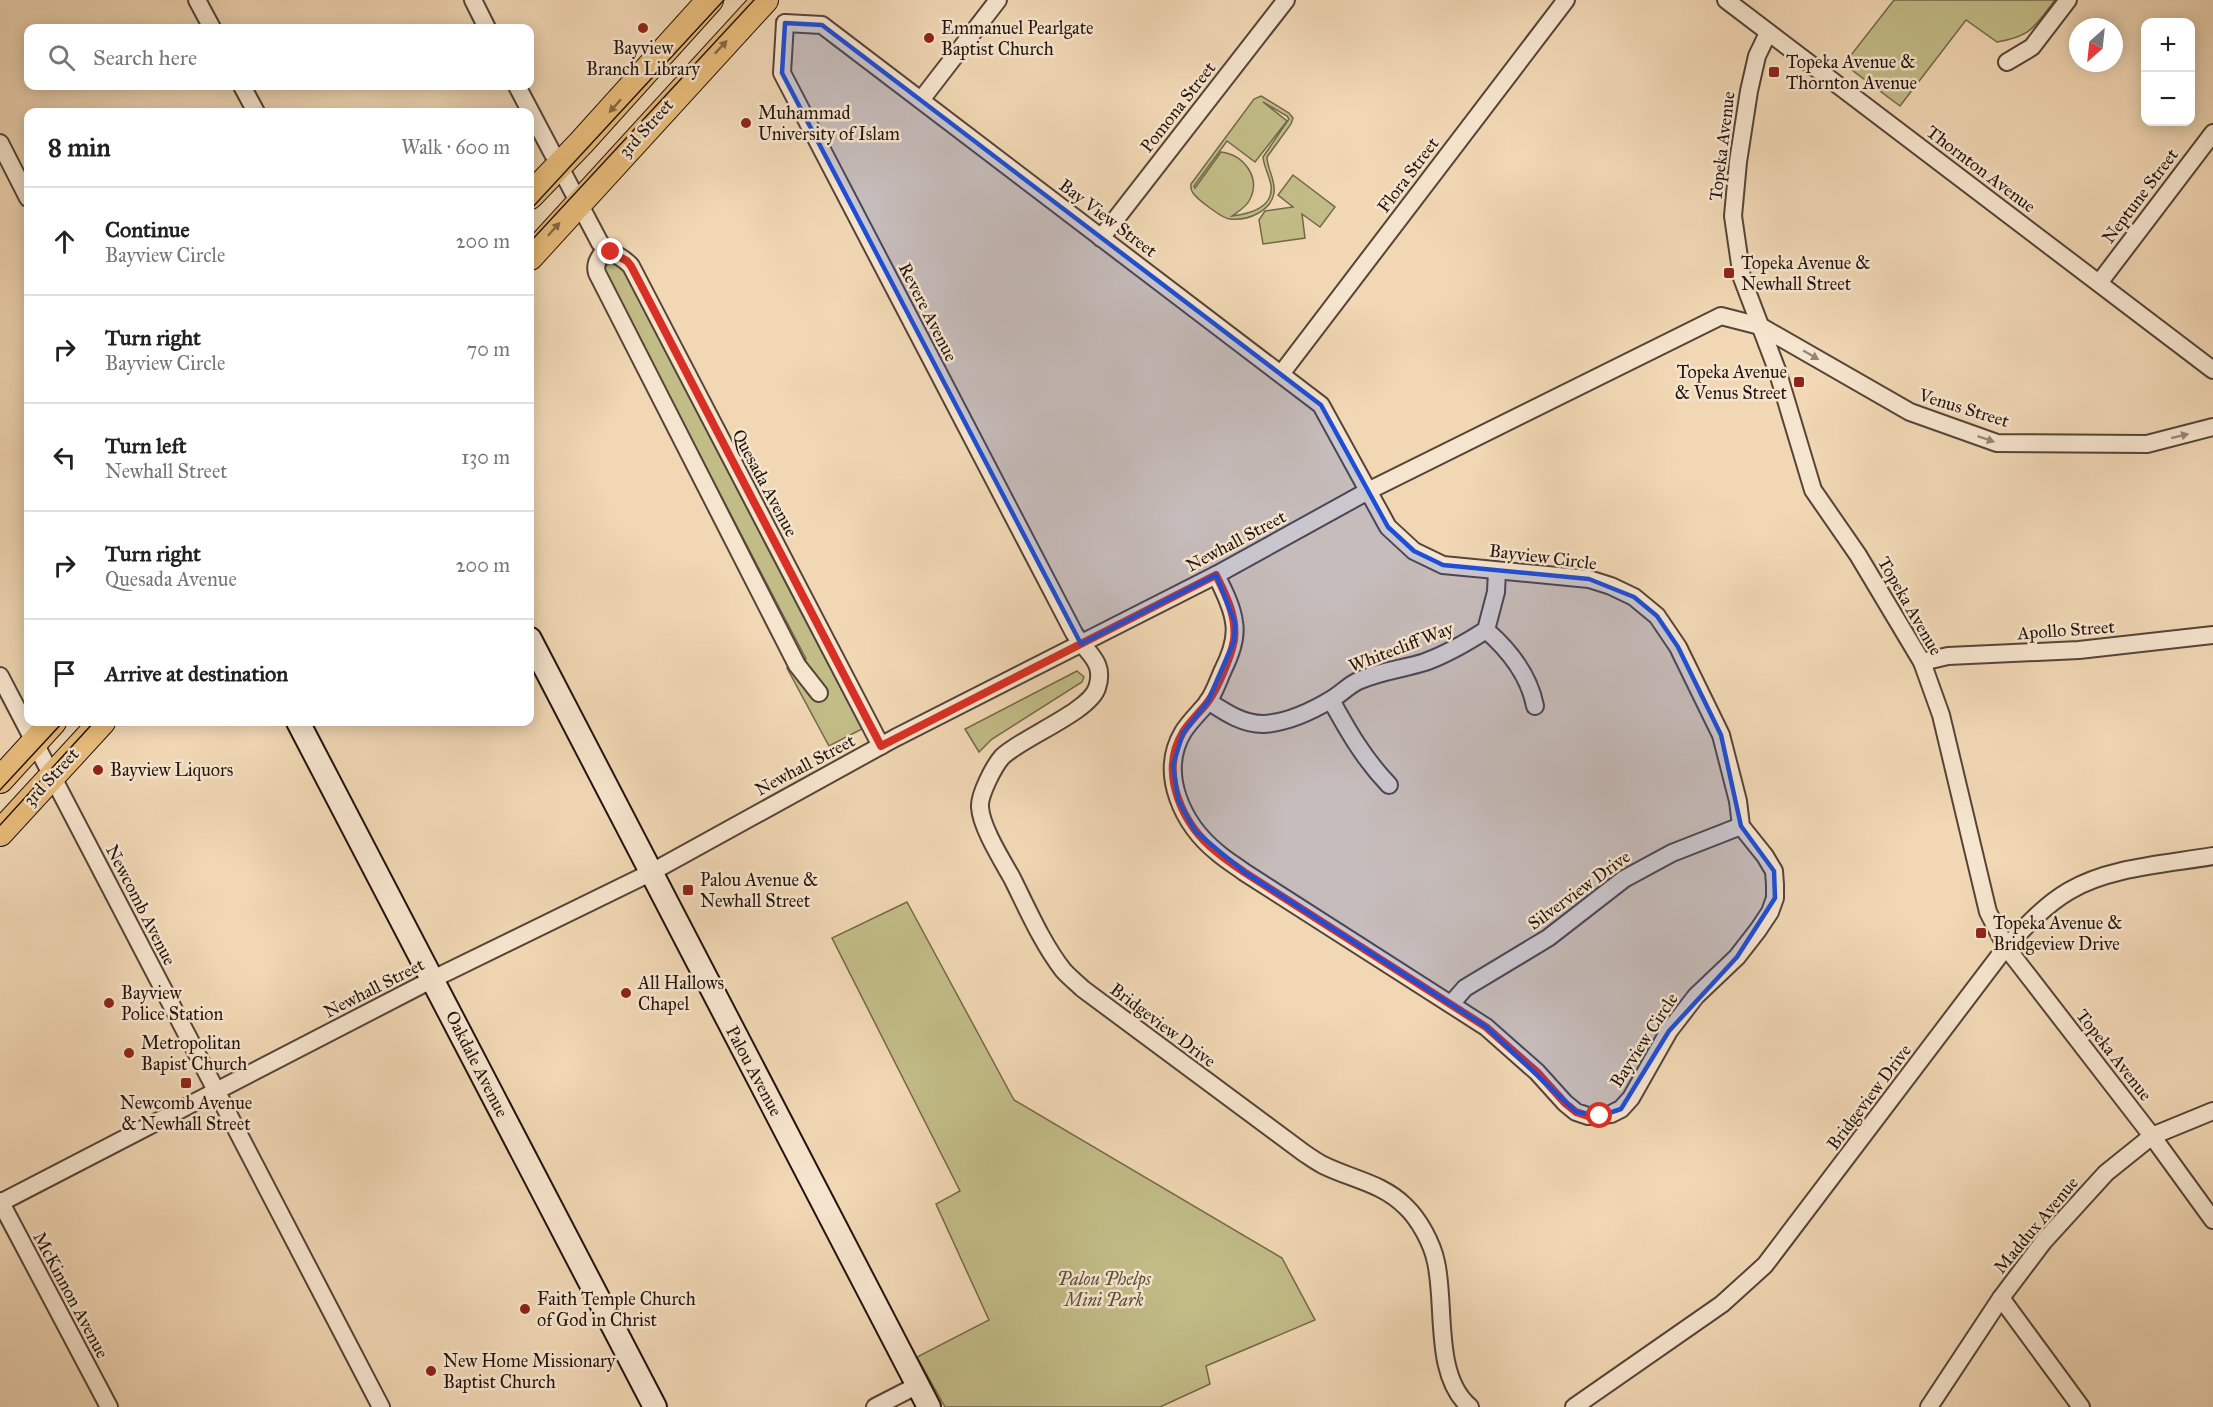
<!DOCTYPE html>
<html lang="en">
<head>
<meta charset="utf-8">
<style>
	body { margin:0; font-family:"IM FELL Great Primer",serif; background:#f2f2f2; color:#222 }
	.controls { position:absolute; right:18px; top:18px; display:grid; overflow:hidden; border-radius:12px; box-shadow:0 3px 15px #0003 }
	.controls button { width:54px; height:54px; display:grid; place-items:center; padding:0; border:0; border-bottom:2px solid #e0e0e0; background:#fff; color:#222; font:30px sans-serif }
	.compass { position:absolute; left:2069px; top:18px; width:54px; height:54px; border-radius:50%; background:#fff; box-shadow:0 3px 15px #0003; rotate:207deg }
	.stop { position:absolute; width:18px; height:18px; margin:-14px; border:4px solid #d93025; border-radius:50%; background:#fff }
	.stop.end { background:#d93025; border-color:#fff; box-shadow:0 2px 6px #0008 }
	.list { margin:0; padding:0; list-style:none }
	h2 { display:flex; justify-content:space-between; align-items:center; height:78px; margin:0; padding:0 24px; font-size:26px }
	h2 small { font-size:20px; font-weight:400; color:#767676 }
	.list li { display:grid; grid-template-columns:39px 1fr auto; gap:18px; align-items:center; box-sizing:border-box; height:108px; padding:0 24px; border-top:2px solid #e0e0e0 }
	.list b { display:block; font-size:22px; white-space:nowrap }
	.list p { margin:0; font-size:20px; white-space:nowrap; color:#767676 }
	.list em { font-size:20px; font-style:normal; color:#767676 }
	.icon { flex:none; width:33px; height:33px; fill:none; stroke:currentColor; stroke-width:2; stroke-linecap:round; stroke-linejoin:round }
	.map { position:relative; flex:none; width:2213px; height:1407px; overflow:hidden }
	.search { position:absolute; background:#fff; box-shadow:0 3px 15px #0003; left:24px; top:24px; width:510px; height:66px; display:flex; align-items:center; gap:15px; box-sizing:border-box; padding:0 21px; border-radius:12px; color:#767676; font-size:22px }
	.panel { position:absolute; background:#fff; box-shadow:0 3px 15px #0003; left:24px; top:108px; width:510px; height:618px; border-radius:12px }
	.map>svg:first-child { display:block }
	.green { fill:#c2bc87; stroke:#72684a; stroke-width:1.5; fill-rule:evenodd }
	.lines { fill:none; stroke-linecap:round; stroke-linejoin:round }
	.street-casing { stroke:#564437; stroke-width:20 }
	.secondary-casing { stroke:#23130d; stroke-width:26 }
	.primary-casing { stroke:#23130d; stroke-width:28 }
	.street { stroke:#f6e5ce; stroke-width:16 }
	.secondary { stroke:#f6e5ce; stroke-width:22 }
	.primary { stroke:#e8bc7a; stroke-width:26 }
	.tram { stroke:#23130d; stroke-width:1.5 }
	.oneway { fill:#866844 }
	.oneway2 { fill:#978677 }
	.route { stroke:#d93025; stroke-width:8 }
	.marked { fill:#1d4ed8; fill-opacity:0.2; stroke:#1d4ed8; stroke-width:4.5; stroke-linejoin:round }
	.poi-dot { fill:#8f2418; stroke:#f6e5ce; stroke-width:2 }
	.labels { text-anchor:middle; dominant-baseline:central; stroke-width:5; stroke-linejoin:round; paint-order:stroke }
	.poi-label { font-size:18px; fill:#23130d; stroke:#f6e5ce; text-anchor:start }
	.street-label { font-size:18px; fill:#23130d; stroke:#f6e5ce }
	.park-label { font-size:18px; font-style:italic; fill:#5b4e38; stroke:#f6e5ce }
</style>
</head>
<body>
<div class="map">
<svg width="2213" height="1407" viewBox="0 0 2213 1407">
	<rect width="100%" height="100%" fill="#f1d7b4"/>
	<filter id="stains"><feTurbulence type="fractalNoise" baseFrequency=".00333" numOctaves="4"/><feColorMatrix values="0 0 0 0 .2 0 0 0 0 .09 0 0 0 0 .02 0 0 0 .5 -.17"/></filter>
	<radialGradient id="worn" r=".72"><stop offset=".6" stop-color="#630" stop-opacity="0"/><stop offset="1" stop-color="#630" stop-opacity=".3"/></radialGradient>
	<!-- green -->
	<g class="green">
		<path d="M1894 0H2055C2034 27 2032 36 1997 42L1966 20 1900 106 1844 64Z"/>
		<path d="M1261 96 1289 113 1293 118 1291 124 1267 157C1267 169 1276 180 1274 193 1271 211 1248 221 1230 219 1223 219 1197 199 1193 193 1190 189 1191 189 1191 184L1254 99ZM1263 102 1287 116 1289 119 1263 157C1264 167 1269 175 1271 185 1274 208 1249 214 1232 216 1237 212 1245 208 1249 201 1262 178 1244 155 1221 152L1195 188 1194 186 1227 141 1255 162 1287 121Z"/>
		<polygon points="1293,175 1335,207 1320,227 1302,214 1305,238 1263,244 1259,220 1265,211 1293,207 1278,195"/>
		<polygon points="612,261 621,266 862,729 829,746 787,668 806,659 605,273 605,267"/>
		<polygon points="1077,671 1084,677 1082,682 992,739 979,752 965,729"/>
		<polygon points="907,902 1014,1100 1282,1258 1315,1320 1206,1366 1210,1384 1160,1407 945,1407 917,1357 989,1320 936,1204 960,1191 832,938"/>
	</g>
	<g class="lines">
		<!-- street casing -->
		<g class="street-casing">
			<g id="street">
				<polyline points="197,0 212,28"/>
				<polyline points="473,0 487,28"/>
				<polyline points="1726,0 2213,370"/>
				<path d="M785 23 822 25 1321 405 1388 527 1414 551 1443 565 1589 579 1611 586 1634 597 1657 616 1678 647 1721 735 1738 801 1741 826 1765 856 1774 871 1775 885V898L1770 912 1758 930 1737 957 1696 996 1669 1031 1631 1098 1621 1109 1611 1114 1600 1116H1588L1576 1112 1565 1103 1537 1072 1486 1027 1244 872C1236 866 1226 860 1218 853 1183 825 1158 774 1183 732 1190 721 1199 713 1207 703 1214 694 1218 681 1223 670 1230 656 1237 638 1234 622 1232 606 1223 589 1216 575"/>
				<path d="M785 23 782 73 1074 633C1086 653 1106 661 1097 688 1089 712 1021 738 1002 757 994 766 979 795 980 807 981 827 1002 860 1012 878 1027 908 1042 943 1063 970 1069 977 1077 983 1083 989L1304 1153C1310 1157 1317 1162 1323 1165 1351 1179 1382 1183 1405 1206 1419 1219 1432 1243 1436 1262 1446 1306 1433 1376 1470 1407"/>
				<polyline points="1768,33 1757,56 1749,91 1738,162 1733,216 1742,278 1777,370 1813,490 1858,555 1922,662 1941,715 1988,912 2006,947 2152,1136 2213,1220"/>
				<polyline points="2007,62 2032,47 2068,0"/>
				<polyline points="242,86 256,112"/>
				<path d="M517 86 600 243C609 253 623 256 631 266L881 746"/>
				<polyline points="921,100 998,0"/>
				<polyline points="0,143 28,198"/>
				<polyline points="1101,238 1286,0"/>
				<path d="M605 249C600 257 594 263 597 273L797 665 819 693"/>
				<polyline points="2099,283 2213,133"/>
				<polyline points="1281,374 1566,0"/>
				<path d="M1486 630C1509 650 1529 675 1535 706"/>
				<polyline points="1922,662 1948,656 2079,650 2213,635"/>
				<polyline points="0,676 381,1407"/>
				<path d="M1331 700C1348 731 1364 759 1389 785"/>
				<path d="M1208 701C1225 712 1242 724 1263 724 1286 723 1312 711 1332 699 1341 694 1349 685 1358 681 1380 671 1403 669 1425 662 1447 654 1466 643 1486 630L1496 592 1497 571"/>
				<polyline points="1451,1004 1465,988 1548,938 1624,879 1672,853 1741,826"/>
				<polyline points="0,1201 109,1407"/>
				<polyline points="0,1203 433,979 650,873 895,738 1216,575 1368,491 1721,316 1760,326 1910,412 1997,443 2147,444 2213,427"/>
				<polyline points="2001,1298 2081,1407"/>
				<polyline points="875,1407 918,1385"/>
				<path d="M1574 1407 1722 1304 1765 1265 2006 947C2025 927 2045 905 2069 891 2109 867 2167 864 2213 856"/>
				<polyline points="1929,1407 2001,1298 2044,1241 2106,1173 2152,1136 2213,1111"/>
			</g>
		</g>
		<!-- secondary casing -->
		<g class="secondary-casing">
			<g id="secondary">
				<polyline points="530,639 929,1407"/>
				<polyline points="298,722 655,1407"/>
			</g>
		</g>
		<!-- primary casing -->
		<g class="primary-casing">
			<g id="primary">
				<polyline points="530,196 581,143 710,0"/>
				<polyline points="530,257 765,0"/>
				<polyline points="0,780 53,722"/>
				<polyline points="0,833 102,722"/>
			</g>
		</g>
		<!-- street -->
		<use href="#street" class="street"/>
		<!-- secondary -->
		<use href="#secondary" class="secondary"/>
		<!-- primary -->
		<use href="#primary" class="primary"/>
		<!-- tram -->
		<g class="tram">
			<polyline points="530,210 724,0"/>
			<polyline points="530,242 754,0"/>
			<polyline points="0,790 63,722"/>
			<polyline points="0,825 94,722"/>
		</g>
	</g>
	<!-- one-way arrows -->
	<defs><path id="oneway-solid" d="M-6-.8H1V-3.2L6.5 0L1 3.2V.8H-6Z" transform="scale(1.5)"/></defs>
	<g class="oneway">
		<use href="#oneway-solid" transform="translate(721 47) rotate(-47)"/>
		<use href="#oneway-solid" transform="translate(615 106) rotate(132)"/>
		<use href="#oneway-solid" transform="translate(554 229) rotate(-48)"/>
	</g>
	<g class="oneway2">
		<use href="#oneway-solid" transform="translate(1811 355) rotate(30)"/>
		<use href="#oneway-solid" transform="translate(2180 436) rotate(-14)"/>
		<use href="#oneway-solid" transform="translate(1986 439) rotate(19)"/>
	</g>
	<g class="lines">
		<!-- route -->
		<path class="route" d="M611 252 627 261 631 266 881 746 1216 575C1226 595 1237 617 1234 640 1231 657 1217 690 1207 703 1199 713 1190 721 1183 732 1158 774 1183 826 1218 853 1226 860 1236 866 1244 872L1486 1027 1537 1072 1565 1103 1576 1112 1588 1116H1600"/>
	</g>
	<!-- marked area -->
	<path class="marked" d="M785 23 822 25 1321 405 1388 527 1414 551 1443 565 1589 579 1634 597 1657 616 1678 647 1721 735 1741 826 1774 871 1775 898 1737 957 1669 1031 1621 1109 1600 1116 1576 1112 1486 1027 1244 872 1195 831 1178 800 1173 765 1183 733 1208 701 1234 641 1235 623 1216 575 1081 644 782 73Z"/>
	<!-- markers -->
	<g class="poi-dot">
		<circle cx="643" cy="28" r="6"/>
		<circle cx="929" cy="38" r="6"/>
		<rect x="1768" y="66" width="12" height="12" rx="3"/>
		<circle cx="746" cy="123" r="6"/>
		<rect x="1723" y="267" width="12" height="12" rx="3"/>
		<rect x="1793" y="376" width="12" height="12" rx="3"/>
		<circle cx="98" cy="770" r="6"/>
		<rect x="682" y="884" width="12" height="12" rx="3"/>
		<rect x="1975" y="927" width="12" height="12" rx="3"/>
		<circle cx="626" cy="993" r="6"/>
		<circle cx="109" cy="1003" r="6"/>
		<circle cx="129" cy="1053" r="6"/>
		<rect x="180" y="1077" width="12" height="12" rx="3"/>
		<circle cx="525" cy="1309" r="6"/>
		<circle cx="431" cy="1371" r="6"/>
	</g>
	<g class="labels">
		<!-- poi labels -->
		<g class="poi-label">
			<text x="941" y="28">Emmanuel Pearlgate<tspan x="941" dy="21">Baptist Church</tspan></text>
			<text x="643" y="48" text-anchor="middle">Bayview<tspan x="643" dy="21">Branch Library</tspan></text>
			<text x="1786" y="62">Topeka Avenue &amp;<tspan x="1786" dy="21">Thornton Avenue</tspan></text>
			<text x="758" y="113">Muhammad<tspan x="758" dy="21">University of Islam</tspan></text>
			<text x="1741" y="263">Topeka Avenue &amp;<tspan x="1741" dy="21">Newhall Street</tspan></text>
			<text x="1787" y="372" text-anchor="end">Topeka Avenue<tspan x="1787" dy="21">&amp; Venus Street</tspan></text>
			<text x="110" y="770">Bayview Liquors</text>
			<text x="700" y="880">Palou Avenue &amp;<tspan x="700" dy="21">Newhall Street</tspan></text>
			<text x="1993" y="923">Topeka Avenue &amp;<tspan x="1993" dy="21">Bridgeview Drive</tspan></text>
			<text x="638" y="983">All Hallows<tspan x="638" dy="21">Chapel</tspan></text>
			<text x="121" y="993">Bayview<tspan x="121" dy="21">Police Station</tspan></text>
			<text x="141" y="1043">Metropolitan<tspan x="141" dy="21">Bapist Church</tspan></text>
			<text x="186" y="1103" text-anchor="middle">Newcomb Avenue<tspan x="186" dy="21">&amp; Newhall Street</tspan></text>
			<text x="537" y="1299">Faith Temple Church<tspan x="537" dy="21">of God in Christ</tspan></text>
			<text x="443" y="1361">New Home Missionary<tspan x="443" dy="21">Baptist Church</tspan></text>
		</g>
		<!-- street labels -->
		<g class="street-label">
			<text transform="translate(1178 107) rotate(-52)">Pomona Street</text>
			<text transform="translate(646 128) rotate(-48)">3rd Street</text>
			<text transform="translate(1722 146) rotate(-83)">Topeka Avenue</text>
			<text transform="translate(1981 169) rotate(37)">Thornton Avenue</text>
			<text transform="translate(1408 175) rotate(-53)">Flora Street</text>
			<text transform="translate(2140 196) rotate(-53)">Neptune Street</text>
			<text transform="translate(1108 218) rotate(37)">Bay View Street</text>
			<text transform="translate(928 312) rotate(63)">Revere Avenue</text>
			<text transform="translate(1964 408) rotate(17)">Venus Street</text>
			<text transform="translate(765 483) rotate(62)">Quesada Avenue</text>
			<text transform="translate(1236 541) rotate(-28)">Newhall Street</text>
			<text transform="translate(1543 557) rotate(7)">Bayview Circle</text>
			<text transform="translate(1910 606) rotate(60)">Topeka Avenue</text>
			<text transform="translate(2066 630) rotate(-4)">Apollo Street</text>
			<text transform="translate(1401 647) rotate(-21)">Whitecliff Way</text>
			<text transform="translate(805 765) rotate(-28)">Newhall Street</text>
			<text transform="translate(51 777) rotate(-47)">3rd Street</text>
			<text transform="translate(1579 890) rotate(-36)">Silverview Drive</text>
			<text transform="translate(141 905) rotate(63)">Newcomb Avenue</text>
			<text transform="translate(374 988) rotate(-27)">Newhall Street</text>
			<text transform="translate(1163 1025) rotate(37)">Bridgeview Drive</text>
			<text transform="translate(1644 1040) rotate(-57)">Bayview Circle</text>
			<text transform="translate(2114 1055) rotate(52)">Topeka Avenue</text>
			<text transform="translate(477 1064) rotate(63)">Oakdale Avenue</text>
			<text transform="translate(754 1071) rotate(62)">Palou Avenue</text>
			<text transform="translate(1869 1097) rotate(-53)">Bridgeview Drive</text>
			<text transform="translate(2036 1225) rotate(-50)">Maddux Avenue</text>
			<text transform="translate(71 1295) rotate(62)">McKinnon Avenue</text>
		</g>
		<!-- park labels -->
		<g class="park-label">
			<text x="1104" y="1279">Palou Phelps<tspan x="1104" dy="21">Mini Park</tspan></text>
		</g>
	</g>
	<rect width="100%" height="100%" filter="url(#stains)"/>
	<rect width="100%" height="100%" fill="url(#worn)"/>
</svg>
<div class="controls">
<button>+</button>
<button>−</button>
</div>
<svg class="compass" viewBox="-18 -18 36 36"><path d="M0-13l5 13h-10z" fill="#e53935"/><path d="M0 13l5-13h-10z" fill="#767676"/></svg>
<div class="stop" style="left:1600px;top:1116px"></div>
<div class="stop end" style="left:611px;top:252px"></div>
<div class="search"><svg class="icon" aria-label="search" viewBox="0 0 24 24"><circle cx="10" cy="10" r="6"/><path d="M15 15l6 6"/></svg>Search here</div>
<section class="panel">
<h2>8 min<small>Walk · 600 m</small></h2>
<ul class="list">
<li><svg class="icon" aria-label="ahead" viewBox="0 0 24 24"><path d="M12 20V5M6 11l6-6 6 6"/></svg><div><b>Continue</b><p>Bayview Circle</p></div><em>200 m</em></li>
<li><svg class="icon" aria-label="right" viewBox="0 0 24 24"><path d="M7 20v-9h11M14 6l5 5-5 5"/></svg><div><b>Turn right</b><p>Bayview Circle</p></div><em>70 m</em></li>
<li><svg class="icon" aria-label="left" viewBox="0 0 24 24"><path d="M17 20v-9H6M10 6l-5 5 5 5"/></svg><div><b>Turn left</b><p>Newhall Street</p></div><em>130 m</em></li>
<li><svg class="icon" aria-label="right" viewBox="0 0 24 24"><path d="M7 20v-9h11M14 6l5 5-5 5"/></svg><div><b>Turn right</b><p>Quesada Avenue</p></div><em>200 m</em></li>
<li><svg class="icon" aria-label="arrive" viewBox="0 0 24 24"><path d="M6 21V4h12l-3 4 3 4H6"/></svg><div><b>Arrive at destination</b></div></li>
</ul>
</section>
</div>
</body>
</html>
